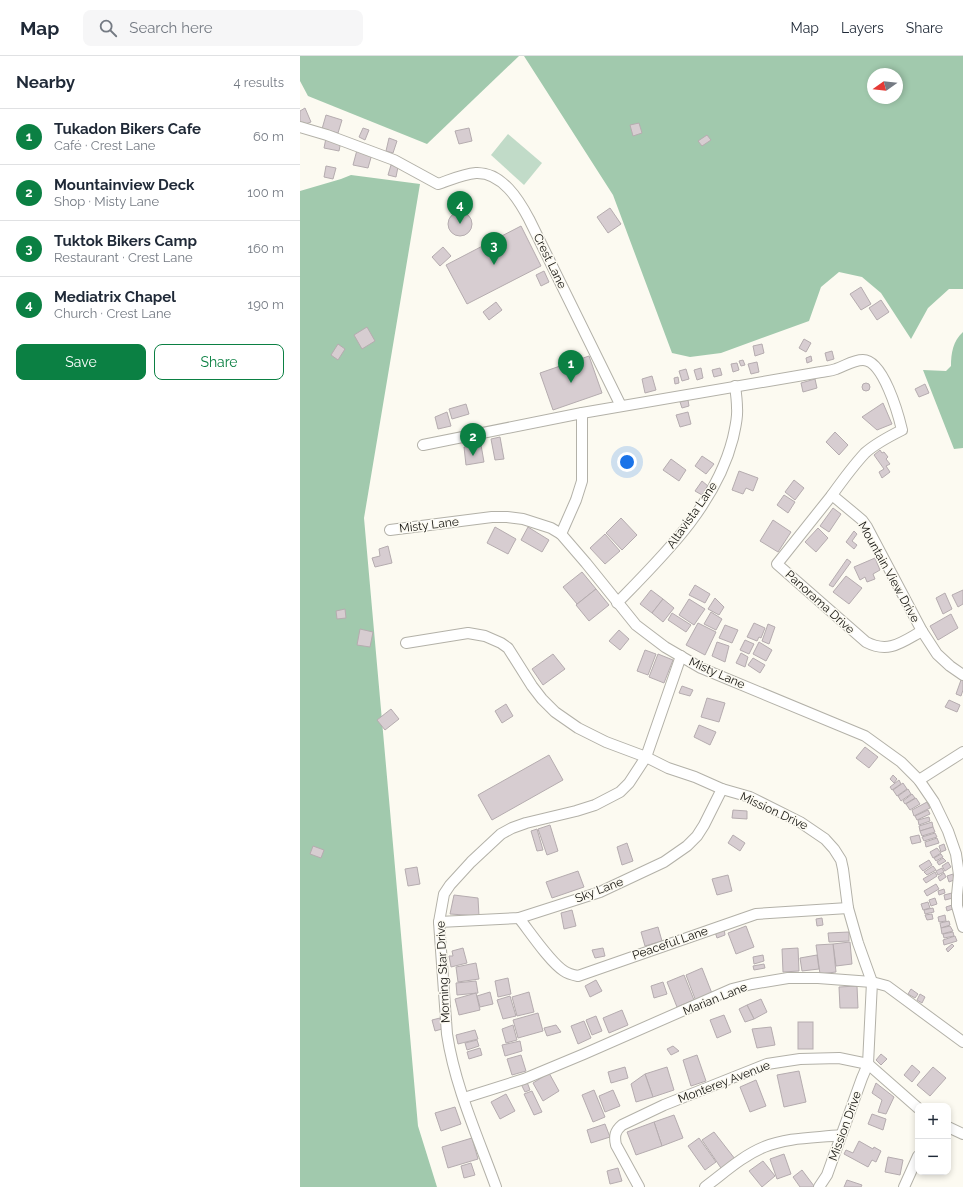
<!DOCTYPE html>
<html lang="en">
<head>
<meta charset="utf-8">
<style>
	body { margin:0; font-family:Raleway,sans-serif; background:#f6f6f7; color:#1f2937 }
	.controls { position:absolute; right:12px; bottom:12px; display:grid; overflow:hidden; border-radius:8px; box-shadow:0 2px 6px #0003 }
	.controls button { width:36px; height:36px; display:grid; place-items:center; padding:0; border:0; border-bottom:1px solid #e0e1e3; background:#fff; color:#1f2937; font:20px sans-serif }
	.compass { position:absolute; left:567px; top:12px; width:36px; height:36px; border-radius:50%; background:#fff; box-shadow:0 2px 6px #0003; rotate:255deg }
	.you { position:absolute; left:327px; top:406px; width:14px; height:14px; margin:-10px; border:3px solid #fff; border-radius:50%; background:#1a73e8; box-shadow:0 0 0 6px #1a73e833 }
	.badge { display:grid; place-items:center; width:26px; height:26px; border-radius:50%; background:#0b8043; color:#fff; font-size:13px; font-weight:700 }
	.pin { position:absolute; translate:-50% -33px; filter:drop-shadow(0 1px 2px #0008) }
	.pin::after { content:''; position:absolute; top:21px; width:14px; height:12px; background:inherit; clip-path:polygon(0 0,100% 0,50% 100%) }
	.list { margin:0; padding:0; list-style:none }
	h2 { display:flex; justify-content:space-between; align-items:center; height:52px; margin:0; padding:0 16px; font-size:17px }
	h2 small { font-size:13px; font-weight:400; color:#747a83 }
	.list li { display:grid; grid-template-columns:26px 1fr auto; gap:12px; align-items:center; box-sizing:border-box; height:56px; padding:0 16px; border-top:1px solid #e0e1e3 }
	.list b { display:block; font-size:15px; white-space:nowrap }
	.list p { margin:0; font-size:13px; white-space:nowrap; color:#747a83 }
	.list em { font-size:13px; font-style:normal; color:#747a83 }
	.actions { display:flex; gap:8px; padding:12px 16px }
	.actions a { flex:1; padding:9px 0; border:1px solid #0b8043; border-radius:8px; text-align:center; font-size:14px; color:#0b8043 }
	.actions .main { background:#0b8043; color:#fff }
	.icon { flex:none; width:22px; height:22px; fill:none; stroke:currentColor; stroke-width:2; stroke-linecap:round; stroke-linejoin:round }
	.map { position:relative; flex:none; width:663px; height:1131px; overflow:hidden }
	header { display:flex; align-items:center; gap:24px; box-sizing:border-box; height:56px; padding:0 20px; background:#fff; border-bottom:1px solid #e0e1e3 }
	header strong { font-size:19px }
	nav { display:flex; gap:22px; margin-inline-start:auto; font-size:14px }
	.search { width:280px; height:36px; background:#f6f6f7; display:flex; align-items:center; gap:10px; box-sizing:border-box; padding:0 14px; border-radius:8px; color:#747a83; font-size:15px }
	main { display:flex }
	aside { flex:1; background:#fff }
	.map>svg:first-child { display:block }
	.green { fill:#c1dbc8 }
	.forest { fill:#a1c9ad; fill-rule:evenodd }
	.building { fill:#d7cdd1; stroke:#b5acaf }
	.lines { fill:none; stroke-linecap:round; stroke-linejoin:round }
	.street-casing { stroke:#b3b1a8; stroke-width:12 }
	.street { stroke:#fff; stroke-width:10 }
	.labels { text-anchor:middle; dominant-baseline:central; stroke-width:3; stroke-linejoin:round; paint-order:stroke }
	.street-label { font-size:12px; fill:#161512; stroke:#fcfaf1 }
</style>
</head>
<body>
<header>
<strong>Map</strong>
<div class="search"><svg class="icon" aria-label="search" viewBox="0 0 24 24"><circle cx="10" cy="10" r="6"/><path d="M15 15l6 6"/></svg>Search here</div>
<nav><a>Map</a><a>Layers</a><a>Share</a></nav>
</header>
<main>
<aside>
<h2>Nearby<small>4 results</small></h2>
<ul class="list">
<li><span class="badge">1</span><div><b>Tukadon Bikers Cafe</b><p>Café · Crest Lane</p></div><em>60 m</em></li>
<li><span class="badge">2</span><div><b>Mountainview Deck</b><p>Shop · Misty Lane</p></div><em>100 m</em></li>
<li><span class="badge">3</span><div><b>Tuktok Bikers Camp</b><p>Restaurant · Crest Lane</p></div><em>160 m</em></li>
<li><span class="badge">4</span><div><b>Mediatrix Chapel</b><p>Church · Crest Lane</p></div><em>190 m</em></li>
</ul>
<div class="actions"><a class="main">Save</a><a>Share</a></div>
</aside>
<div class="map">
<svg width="663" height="1131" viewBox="0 0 663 1131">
	<rect width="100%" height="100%" fill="#fcfaf1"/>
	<!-- green -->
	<polygon class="green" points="208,78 242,107 224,129 191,99"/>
	<!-- forest -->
	<g class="forest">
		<polygon points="0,0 219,0 127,88 8,40 0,25"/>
		<path d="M224 0H663V233H649L628 252 611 283 581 237 562 221 539 216 521 231 509 265 421 297 390 301 372 297 313 139ZM573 18H597V42H573Z"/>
		<polygon points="51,119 120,128 64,462 118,1070 137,1131 0,1131 0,135 41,123"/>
		<path d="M663 276V392L654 393 623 314 646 315 651 310C651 297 653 285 663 276Z"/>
	</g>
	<!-- building -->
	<g class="building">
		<polygon points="5,52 11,66 0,70 0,55"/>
		<polygon points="26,59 42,64 38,77 22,73"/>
		<polygon points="339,67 342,77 333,80 330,69"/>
		<polygon points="63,72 69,74 65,84 59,81"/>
		<polygon points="169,72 172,85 159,88 155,75"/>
		<polygon points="407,79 411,84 402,90 398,85"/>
		<polygon points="26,82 41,85 39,95 24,92"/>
		<polygon points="89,82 97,85 93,97 86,95"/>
		<polygon points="57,94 72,98 68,112 53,109"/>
		<polygon points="91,109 98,111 96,121 88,119"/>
		<polygon points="26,110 36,112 33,123 24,121"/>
		<polygon points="310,152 321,168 308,177 297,161"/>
		<circle cx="160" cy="168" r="12"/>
		<polygon points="221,170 241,210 167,248 146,209"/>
		<polygon points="143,191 151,200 140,210 132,201"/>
		<polygon points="244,215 249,226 241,230 236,219"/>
		<polygon points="561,231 571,248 561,254 550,238"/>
		<polygon points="581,244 589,256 577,264 569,252"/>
		<polygon points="196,246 202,254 189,264 183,256"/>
		<polygon points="67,271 75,285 62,293 54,279"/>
		<polygon points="504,283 511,287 506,296 499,292"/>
		<polygon points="38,288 45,293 38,304 31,299"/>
		<polygon points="462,288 464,297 455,300 453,290"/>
		<polygon points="532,295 534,303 527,305 525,297"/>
		<polygon points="289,300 302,337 253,354 240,317"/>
		<polygon points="511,300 512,305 507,307 506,302"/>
		<polygon points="443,304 445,309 441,310 439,305"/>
		<polygon points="457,306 459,316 451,318 448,308"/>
		<polygon points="437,307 439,314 433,316 431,308"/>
		<polygon points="401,312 403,322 397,324 394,314"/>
		<polygon points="420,312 422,319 414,321 412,314"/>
		<polygon points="386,313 389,323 382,325 379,315"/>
		<polygon points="352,320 356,334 345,337 342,323"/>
		<polygon points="378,321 379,327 375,328 374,322"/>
		<polygon points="515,323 517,332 503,336 501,327"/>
		<circle cx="566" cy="331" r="4"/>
		<polygon points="625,328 629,337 619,341 615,333"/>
		<polygon points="388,344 389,350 382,352 380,346"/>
		<polygon points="583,347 592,368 577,374 562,361"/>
		<polygon points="166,348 169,358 152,363 149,353"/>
		<polygon points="147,356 151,370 138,373 135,361"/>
		<polygon points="388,356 391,368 380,371 376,359"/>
		<polygon points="535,376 548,389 539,399 526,386"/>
		<polygon points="200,381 204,403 195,404 191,383"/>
		<polygon points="181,389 184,406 166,409 164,391"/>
		<polygon points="580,394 582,397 584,396 588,401 586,403 590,408 586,410 590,416 582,422 579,416 584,413 574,399"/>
		<polygon points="402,400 414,408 406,418 395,410"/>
		<polygon points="371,403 386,414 379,425 363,414"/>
		<polygon points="439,415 458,422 453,435 446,432 443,438 432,434"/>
		<polygon points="494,424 504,432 495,444 485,436"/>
		<polygon points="402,425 408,430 402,439 395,435"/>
		<polygon points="484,439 495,446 488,457 477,449"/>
		<polygon points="533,452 541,458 529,476 520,470"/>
		<polygon points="321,462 337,479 322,494 306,477"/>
		<polygon points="473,464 491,476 478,496 460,485"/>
		<polygon points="195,471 216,483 208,498 187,487"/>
		<polygon points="228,471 249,484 242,496 221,484"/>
		<polygon points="518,472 528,482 516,496 505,486"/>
		<polygon points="554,475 557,478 552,485 557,489 554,493 546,486"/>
		<polygon points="305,478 320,495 305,508 290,492"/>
		<polygon points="88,490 92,507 75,511 72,502 80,500 79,493"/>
		<polygon points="575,502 580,514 573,518 575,523 567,526 565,521 560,524 554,511"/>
		<polygon points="547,503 551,506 533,531 529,529"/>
		<polygon points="282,516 296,533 277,548 263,531"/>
		<polygon points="546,520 562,532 549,548 533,536"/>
		<polygon points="395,529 410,538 405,547 389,539"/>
		<polygon points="296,533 309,549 289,565 276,549"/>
		<polygon points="351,534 363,543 352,557 340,548"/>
		<polygon points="663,534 663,548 658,551 652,539"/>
		<polygon points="645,537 652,553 643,558 636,542"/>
		<polygon points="415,542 424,551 419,559 408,553"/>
		<polygon points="363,543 374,552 363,566 352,557"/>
		<polygon points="389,543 405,553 394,569 379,559"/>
		<polygon points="45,553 46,562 37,563 36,555"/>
		<polygon points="411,556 422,563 416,574 404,568"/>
		<polygon points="372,557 391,569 386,576 368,564"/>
		<polygon points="651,558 658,572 638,584 630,570"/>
		<polygon points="398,567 416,576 405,599 386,589"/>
		<polygon points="454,567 465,572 461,582 459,581 457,585 447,581"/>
		<polygon points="468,568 475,571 469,588 462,585"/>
		<polygon points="425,569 438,574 432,587 419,582"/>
		<polygon points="60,573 73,576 70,591 57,589"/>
		<polygon points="319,574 329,583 320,594 309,585"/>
		<polygon points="445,584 454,588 449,598 440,594"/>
		<polygon points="417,586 429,590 425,606 412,600"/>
		<polygon points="459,586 472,594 466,605 453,598"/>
		<polygon points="345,594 356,598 348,619 337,615"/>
		<polygon points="441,597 448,601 445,611 436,607"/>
		<polygon points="253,598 265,613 243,629 232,613"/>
		<polygon points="358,598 373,604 364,627 349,621"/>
		<polygon points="453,602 465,609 460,617 448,609"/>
		<polygon points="661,624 663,624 663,634 661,640 656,638"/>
		<polygon points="382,630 393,634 390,640 379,637"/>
		<polygon points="407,642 425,647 419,666 401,661"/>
		<polygon points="649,644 660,649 657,656 645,651"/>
		<polygon points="206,648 213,660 202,667 195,655"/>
		<polygon points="91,653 99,663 85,674 77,664"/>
		<polygon points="399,669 416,676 410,689 394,681"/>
		<polygon points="565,691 578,701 569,712 556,702"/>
		<polygon points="249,699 263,724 192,764 178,739"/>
		<polygon points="593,719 597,723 594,727 590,723"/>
		<polygon points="599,724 601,728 592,734 590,731"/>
		<polygon points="603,727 607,733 597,740 593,734"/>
		<polygon points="608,733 611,738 601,745 598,740"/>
		<polygon points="612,738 615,742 605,748 603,745"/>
		<polygon points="616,742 620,748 610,754 606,748"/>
		<polygon points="627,746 630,752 614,760 612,754"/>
		<polygon points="433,754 447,755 447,763 432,762"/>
		<polygon points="628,754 630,758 617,764 615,760"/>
		<polygon points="629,761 630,765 619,769 618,764"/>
		<polygon points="632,766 633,771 620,775 619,770"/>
		<polygon points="250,769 258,795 247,799 238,773"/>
		<polygon points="633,771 635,776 622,780 620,775"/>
		<polygon points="237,773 243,794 237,795 231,775"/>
		<polygon points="635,777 637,781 624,785 622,781"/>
		<polygon points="433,779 445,787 440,795 428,787"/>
		<polygon points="619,779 621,786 612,788 610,781"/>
		<polygon points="637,782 639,787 626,791 625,786"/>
		<polygon points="327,787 333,805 322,809 317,791"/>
		<polygon points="644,788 646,794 641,796 639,790"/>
		<polygon points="13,790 24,794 21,802 10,798"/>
		<polygon points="637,792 641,797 633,802 630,796"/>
		<polygon points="641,798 643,801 636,805 634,802"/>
		<polygon points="643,802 646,805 639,809 637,806"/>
		<polygon points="629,804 632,809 623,815 619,810"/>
		<polygon points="648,806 651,811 645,815 642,810"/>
		<polygon points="633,810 636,814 627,819 624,816"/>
		<polygon points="117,811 120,828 108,830 105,813"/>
		<polygon points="642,812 644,816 638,819 636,815"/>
		<polygon points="278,815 284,831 252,842 246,826"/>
		<polygon points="635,816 637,820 626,827 623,823"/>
		<polygon points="644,817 646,821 640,825 638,821"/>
		<polygon points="653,818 654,824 649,826 647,820"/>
		<polygon points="428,819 432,835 417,839 412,823"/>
		<polygon points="636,828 639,833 627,840 624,835"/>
		<polygon points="644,833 645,837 639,839 638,835"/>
		<polygon points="652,837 653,842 645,844 644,839"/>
		<polygon points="154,839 178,842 179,860 150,858"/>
		<polygon points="635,842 637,848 631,850 629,844"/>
		<polygon points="628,846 630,852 623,854 621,848"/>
		<polygon points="652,849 653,853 647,855 646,851"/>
		<polygon points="633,852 634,856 625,858 624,854"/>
		<polygon points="272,854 276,870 264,873 261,857"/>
		<polygon points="632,858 633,863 627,864 625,859"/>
		<polygon points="645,859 646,865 639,866 638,861"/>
		<polygon points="522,862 523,869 517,870 516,863"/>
		<polygon points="649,865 650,869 641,872 640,867"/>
		<polygon points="446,870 454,891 436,898 428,877"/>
		<polygon points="650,870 653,875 642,878 641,872"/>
		<polygon points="358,871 362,885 345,890 341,876"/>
		<polygon points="424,873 425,879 417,882 415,876"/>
		<polygon points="549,876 549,885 529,886 528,877"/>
		<polygon points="653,876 654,880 644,882 643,878"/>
		<polygon points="655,880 657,885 644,889 643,884"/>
		<polygon points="550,886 552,908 536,910 533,888"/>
		<polygon points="533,888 536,916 520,918 516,889"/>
		<polygon points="652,888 654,890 648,896 646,893"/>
		<polygon points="163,892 167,907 151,911 149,900 153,900 152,895"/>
		<polygon points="303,892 305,900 295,902 292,894"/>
		<polygon points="498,892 499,915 483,916 482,893"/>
		<polygon points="463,899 464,905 454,908 453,901"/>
		<polygon points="517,899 519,913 502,915 500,902"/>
		<polygon points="176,907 179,923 158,926 156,911"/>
		<polygon points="464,908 465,912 454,914 453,910"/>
		<polygon points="402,912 413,940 397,948 386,919"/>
		<polygon points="384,919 394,944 377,951 367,926"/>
		<polygon points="208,922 211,938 198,941 195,925"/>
		<polygon points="296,924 302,935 290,941 285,930"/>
		<polygon points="176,925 178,937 157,939 156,927"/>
		<polygon points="363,926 367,938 354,942 351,930"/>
		<polygon points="557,930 558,952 540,952 539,931"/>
		<polygon points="611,933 618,938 615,942 608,938"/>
		<polygon points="190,936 193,948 180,951 177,940"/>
		<polygon points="229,936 234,956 217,960 212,941"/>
		<polygon points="176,937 180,954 159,959 155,943"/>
		<polygon points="620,938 625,941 622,947 617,944"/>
		<polygon points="210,940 216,960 203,963 197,944"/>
		<polygon points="461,943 467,956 454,963 447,949"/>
		<polygon points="447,949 454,963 445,966 439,953"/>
		<polygon points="322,954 328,969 309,977 303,962"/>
		<polygon points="238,957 243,975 218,982 213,964"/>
		<polygon points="424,959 431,976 417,982 410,964"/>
		<polygon points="296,960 302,975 292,979 286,964"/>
		<polygon points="140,962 142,973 135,975 132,964"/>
		<polygon points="284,965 291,982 278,988 271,970"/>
		<rect x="498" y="966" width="15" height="27"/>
		<polygon points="213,969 217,984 206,987 202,973"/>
		<polygon points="256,969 261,976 247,980 244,972"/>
		<polygon points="471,971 475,989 457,992 452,973"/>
		<polygon points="175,974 178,983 158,988 156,979"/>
		<polygon points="177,984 179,990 167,994 165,987"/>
		<polygon points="220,985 222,995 205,1000 202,989"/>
		<polygon points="373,990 379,995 371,999 367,993"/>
		<polygon points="180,992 182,999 169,1003 167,996"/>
		<polygon points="581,998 587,1003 581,1009 576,1004"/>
		<polygon points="221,999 226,1015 212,1019 207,1003"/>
		<polygon points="397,999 406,1025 391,1030 383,1004"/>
		<polygon points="612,1009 620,1016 612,1026 604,1019"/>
		<polygon points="325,1011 328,1022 311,1027 308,1016"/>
		<polygon points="367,1011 374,1034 353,1041 345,1018"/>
		<polygon points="633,1011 646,1022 630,1040 617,1029"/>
		<polygon points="499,1015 506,1046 484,1051 477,1019"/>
		<polygon points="249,1017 259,1035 243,1045 233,1027"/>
		<polygon points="345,1018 353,1041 336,1046 331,1028"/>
		<polygon points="456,1024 466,1050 450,1056 440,1031"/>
		<polygon points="227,1026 230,1034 225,1036 221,1028"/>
		<polygon points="576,1027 594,1041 586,1058 578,1056 582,1044 572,1037"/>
		<polygon points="294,1034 305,1061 293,1066 282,1039"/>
		<polygon points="313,1034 320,1050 305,1056 299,1040"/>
		<polygon points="232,1035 242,1056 234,1059 224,1038"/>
		<polygon points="206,1038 215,1055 200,1063 191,1046"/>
		<polygon points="155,1051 161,1068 141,1075 135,1057"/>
		<polygon points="572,1058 586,1063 583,1074 568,1068"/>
		<polygon points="374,1059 383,1082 362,1090 354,1066"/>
		<polygon points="354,1066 362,1090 336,1099 327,1076"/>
		<polygon points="305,1068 310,1081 291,1087 287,1074"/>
		<polygon points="414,1076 435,1103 423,1115 402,1084"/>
		<polygon points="172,1082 178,1103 148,1112 142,1091"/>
		<polygon points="399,1082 416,1106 405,1114 388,1090"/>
		<polygon points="559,1085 573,1093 574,1091 581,1095 576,1106 572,1104 568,1111 544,1098 546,1094 553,1097"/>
		<polygon points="484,1098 491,1118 477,1123 470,1103"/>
		<polygon points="588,1101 603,1104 600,1119 585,1116"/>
		<polygon points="463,1105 475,1120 462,1131 449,1115"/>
		<polygon points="171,1107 175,1119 164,1122 161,1110"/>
		<polygon points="318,1112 322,1125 310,1128 307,1115"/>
		<polygon points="502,1114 514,1130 513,1131 500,1131 493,1121"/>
		<polygon points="547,1124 562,1129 561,1131 544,1131"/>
	</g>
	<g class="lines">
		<!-- street casing -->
		<g class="street-casing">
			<g id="street">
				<path d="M0 71 27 79 94 104 138 128C150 124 163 118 176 117 202 116 219 144 229 163L321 350"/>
				<path d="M123 389 282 357 521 316C526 315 531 315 536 313 545 310 553 304 563 304 583 304 598 357 602 374 590 380 576 387 565 397 553 410 542 425 532 439L562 464 567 471 622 575 637 598 650 610 663 619"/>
				<path d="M532 439 477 508 566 586C589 598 602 586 622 575"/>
				<polyline points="90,474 192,461 207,461 223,463 251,472 261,478 286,507 336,569 365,591 401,612 565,680 601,706 619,724 634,746 648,775 656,798 659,819 657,839 657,850 663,871"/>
				<polyline points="261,478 276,444 282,425 282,357"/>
				<path d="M317 547C364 499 416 449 433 382 435 372 438 362 437 352 437 345 436 337 435 330"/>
				<polyline points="106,587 168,577 185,580 201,587 208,592 232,630 242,643 255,656 278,672 306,686 346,701 368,712 395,721 422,733 450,741 500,766 525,783 534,793 541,804 543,813 548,852 558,887 572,926 568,1008 562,1022 527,1119 519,1131"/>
				<polyline points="619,724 663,696"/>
				<path d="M219 862C230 876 250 906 264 915 268 918 273 919 278 920L456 858 548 852"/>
				<polyline points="139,866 219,862 300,836 364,806 387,790 397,780 404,769 422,733"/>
				<polyline points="164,1042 224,1023 284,998 432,933 452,928 488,922 518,922 572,926 587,930 663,986"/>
				<polyline points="648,1071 663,1078"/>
				<path d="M196 1131C178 1081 155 1031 147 978L139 866 144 838 150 829 171 806 201 778 212 772 226 767 276 755 295 749 320 736 329 727 346 701 381 600"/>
				<path d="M339 1131 316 1089C314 1080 315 1075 322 1069L364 1049 467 1008 500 1003 539 1002 568 1008 618 1052"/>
				<path d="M405 1131C424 1117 442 1100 464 1091 488 1081 516 1082 541 1079"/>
				<polyline points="604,1131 618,1100"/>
			</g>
		</g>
		<!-- street -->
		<use href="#street" class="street"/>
	</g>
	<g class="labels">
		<!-- street labels -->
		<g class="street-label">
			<text transform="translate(250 205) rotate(64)">Crest Lane</text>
			<text transform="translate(392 459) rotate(-55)">Altavista Lane</text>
			<text transform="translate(129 469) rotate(-7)">Misty Lane</text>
			<text transform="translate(589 516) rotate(61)">Mountain View Drive</text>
			<text transform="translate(520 546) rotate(42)">Panorama Drive</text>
			<text transform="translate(417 617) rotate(24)">Misty Lane</text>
			<text transform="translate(474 755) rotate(25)">Mission Drive</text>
			<text transform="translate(299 834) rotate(-21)">Sky Lane</text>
			<text transform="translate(370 887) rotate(-19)">Peaceful Lane</text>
			<text transform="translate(143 916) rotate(-93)">Morning Star Drive</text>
			<text transform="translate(415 943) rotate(-22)">Marian Lane</text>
			<text transform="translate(424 1026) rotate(-21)">Monterey Avenue</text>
			<text transform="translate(545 1070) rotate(-70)">Mission Drive</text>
		</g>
	</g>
</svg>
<div class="controls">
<button>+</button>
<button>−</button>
</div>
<svg class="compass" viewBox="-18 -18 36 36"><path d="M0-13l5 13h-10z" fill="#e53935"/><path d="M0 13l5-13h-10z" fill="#747a83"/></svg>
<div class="you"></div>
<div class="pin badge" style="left:271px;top:327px">1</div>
<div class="pin badge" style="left:173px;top:400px">2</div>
<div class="pin badge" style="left:194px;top:209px">3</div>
<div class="pin badge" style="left:160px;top:168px">4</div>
</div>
</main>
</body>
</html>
